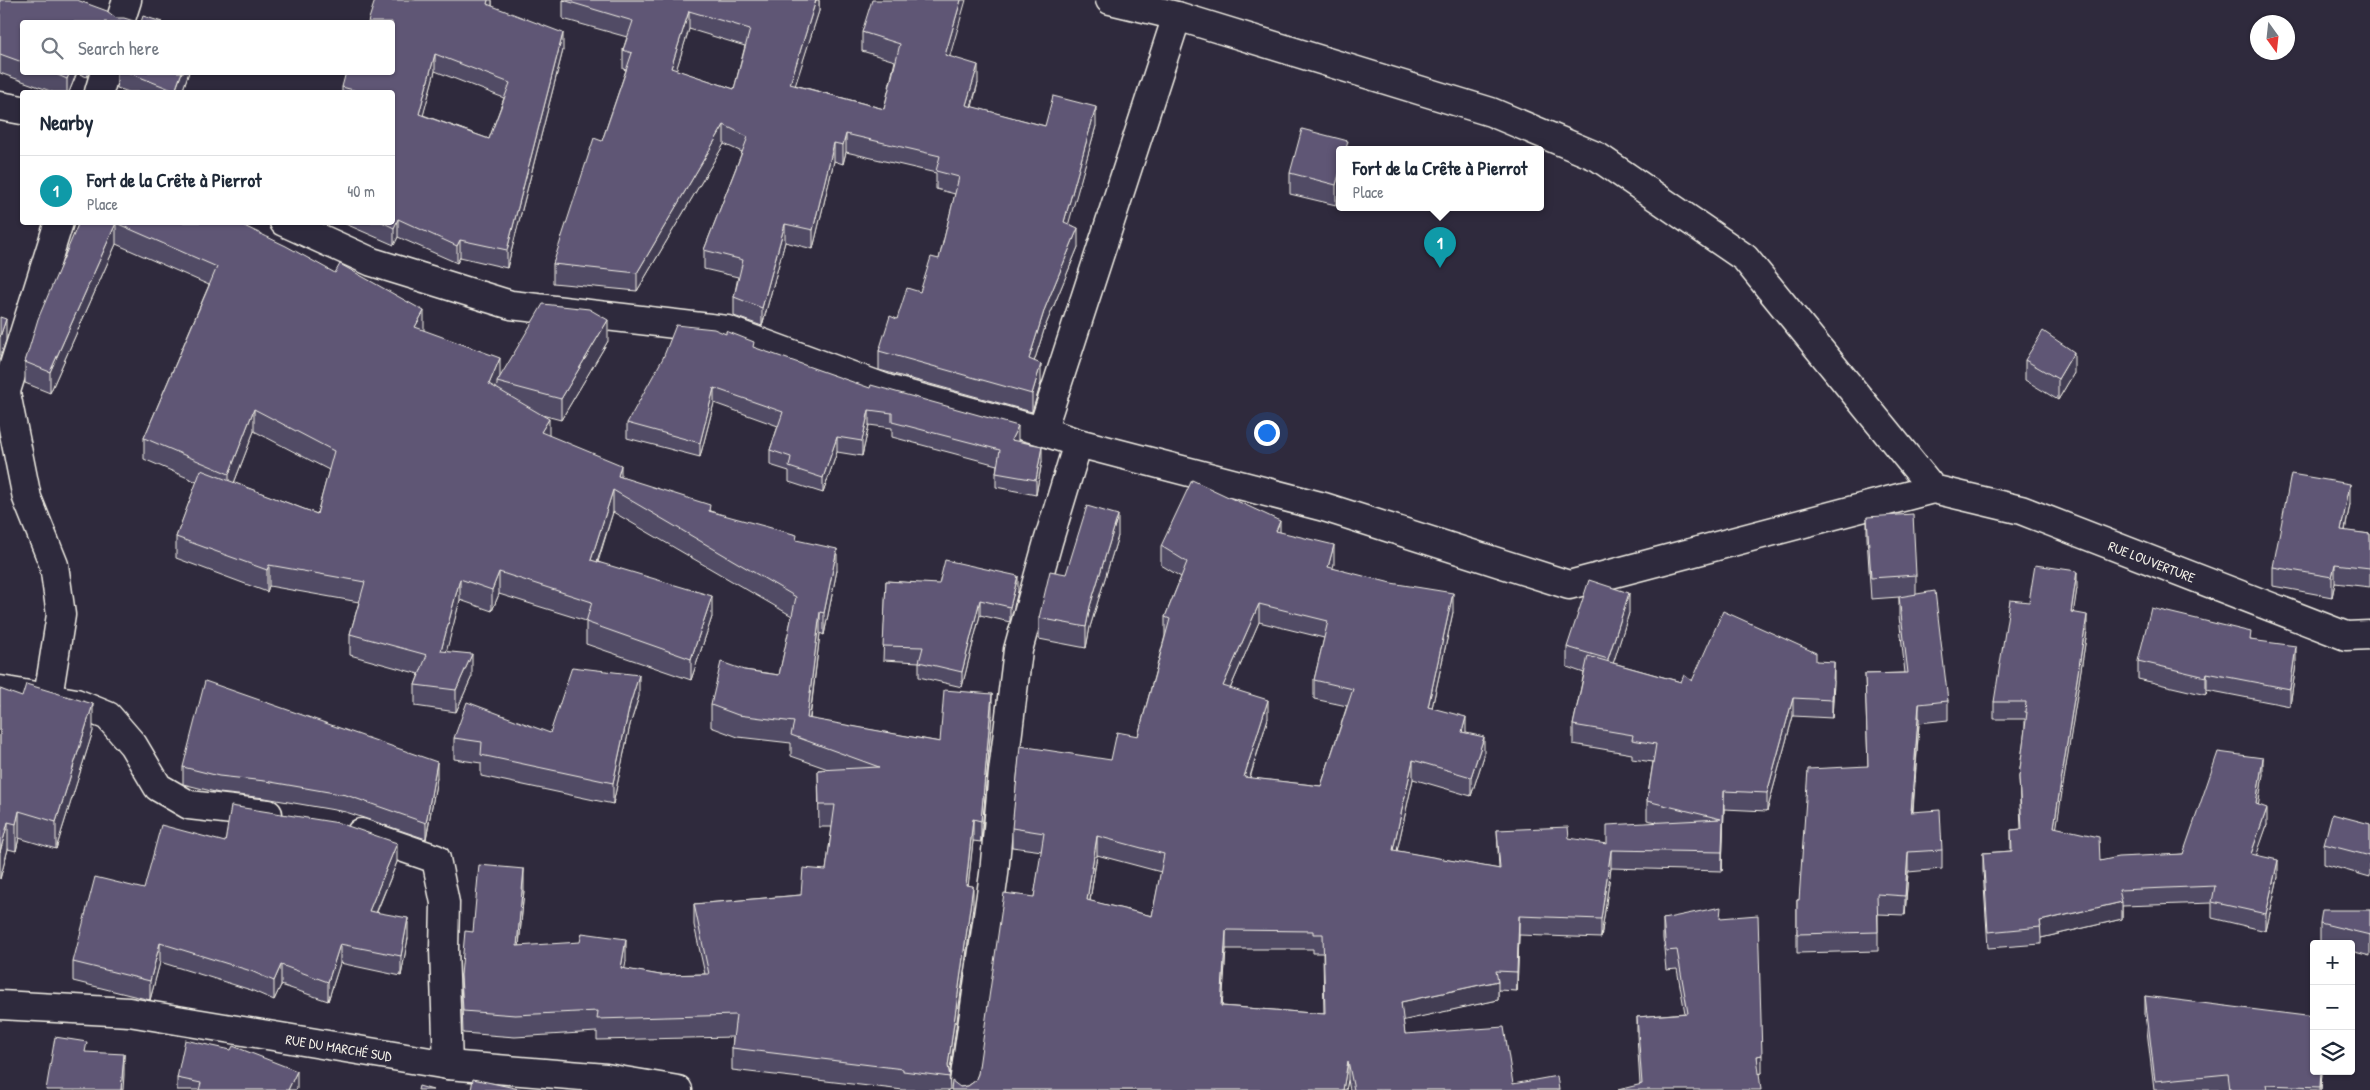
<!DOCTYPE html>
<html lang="en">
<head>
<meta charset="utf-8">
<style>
	body { margin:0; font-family:"Patrick Hand",sans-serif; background:#f2f2f3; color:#1f2937 }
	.controls { position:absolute; right:15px; bottom:15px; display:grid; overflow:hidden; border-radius:5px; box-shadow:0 1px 4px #0004 }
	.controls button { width:45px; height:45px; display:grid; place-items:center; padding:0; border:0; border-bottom:1px solid #e0e1e3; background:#fff; color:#1f2937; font:25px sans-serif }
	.compass { position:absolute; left:2250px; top:15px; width:45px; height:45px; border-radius:50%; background:#fff; box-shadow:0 1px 4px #0004; rotate:165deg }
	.you { position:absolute; left:1266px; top:432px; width:18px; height:18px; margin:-12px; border:4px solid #fff; border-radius:50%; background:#1a73e8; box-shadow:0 0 0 8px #1a73e833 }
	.badge { display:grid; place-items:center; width:32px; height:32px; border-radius:50%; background:#0b8043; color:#fff; font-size:16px; font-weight:700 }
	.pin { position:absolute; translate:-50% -41px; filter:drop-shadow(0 1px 2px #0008) }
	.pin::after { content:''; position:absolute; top:26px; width:18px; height:15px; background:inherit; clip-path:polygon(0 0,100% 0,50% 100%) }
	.popup { position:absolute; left:1336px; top:146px; width:208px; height:65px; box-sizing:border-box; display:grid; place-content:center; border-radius:5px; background:#fff; filter:drop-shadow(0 1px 4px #0005); font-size:16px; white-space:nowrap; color:#747a83 }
	.popup b { font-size:19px; color:#1f2937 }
	.popup::after { content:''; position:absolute; left:50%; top:100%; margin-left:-10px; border:10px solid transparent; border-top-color:#fff }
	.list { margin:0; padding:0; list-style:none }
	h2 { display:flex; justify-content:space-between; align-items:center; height:65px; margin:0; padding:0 20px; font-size:21px }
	h2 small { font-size:16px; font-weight:400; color:#747a83 }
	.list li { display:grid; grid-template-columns:32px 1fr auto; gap:15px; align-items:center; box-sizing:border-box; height:70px; padding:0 20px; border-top:1px solid #e0e1e3 }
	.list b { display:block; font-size:19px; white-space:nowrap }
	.list p { margin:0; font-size:16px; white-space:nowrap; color:#747a83 }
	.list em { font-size:16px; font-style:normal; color:#747a83 }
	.icon { flex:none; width:28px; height:28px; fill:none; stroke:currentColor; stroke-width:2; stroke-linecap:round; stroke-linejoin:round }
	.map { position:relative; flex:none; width:2370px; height:1090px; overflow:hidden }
	.search { position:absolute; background:#fff; box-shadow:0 1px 4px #0004; left:20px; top:20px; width:375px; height:55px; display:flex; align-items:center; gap:12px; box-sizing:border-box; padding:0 18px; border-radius:5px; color:#747a83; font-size:19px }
	.panel { position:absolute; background:#fff; box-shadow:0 1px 4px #0004; left:20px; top:90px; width:375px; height:135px; border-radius:5px }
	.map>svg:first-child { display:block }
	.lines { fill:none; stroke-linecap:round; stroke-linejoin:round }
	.minor-casing { stroke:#f4f1e8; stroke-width:31 }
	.secondary-casing { stroke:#f4f1e8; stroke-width:31 }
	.minor { stroke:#2f2a3d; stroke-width:28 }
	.secondary { stroke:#2f2a3d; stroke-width:28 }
	.wall { fill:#514b65; stroke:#f4f1e8; fill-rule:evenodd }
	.shaded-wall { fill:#423d52; stroke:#f4f1e8 }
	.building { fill:#5e5775; stroke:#f4f1e8; fill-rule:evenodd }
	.labels { text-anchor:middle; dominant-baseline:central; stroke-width:4; stroke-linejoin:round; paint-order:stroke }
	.street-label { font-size:14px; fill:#f4f1e8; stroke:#2f2a3d }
</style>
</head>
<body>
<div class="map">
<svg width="2370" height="1090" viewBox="0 0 2370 1090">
	<rect width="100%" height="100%" fill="#2f2a3d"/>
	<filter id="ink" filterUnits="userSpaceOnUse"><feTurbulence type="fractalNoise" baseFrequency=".02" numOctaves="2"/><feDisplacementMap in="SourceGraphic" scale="10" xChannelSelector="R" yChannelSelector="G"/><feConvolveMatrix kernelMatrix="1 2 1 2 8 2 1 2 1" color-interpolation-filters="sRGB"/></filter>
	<g filter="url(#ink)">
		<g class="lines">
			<!-- minor casing -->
			<g class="minor-casing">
				<g id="minor">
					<polyline points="120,22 127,0"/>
					<polyline points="99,92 105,72"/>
					<polyline points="0,106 22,110"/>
					<polyline points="284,222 372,262 511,305 727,330 887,389 1042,431 1078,443 1324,507 1569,585 1933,489 1745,258 1598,157 1491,112 1177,16 1110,0"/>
					<polyline points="6,393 27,498 54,565 61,615 48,697"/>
					<polyline points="0,410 59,222"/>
					<polyline points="1042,431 1177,16"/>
					<polyline points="0,690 76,703 108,716 133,745 158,787 189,805 268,814"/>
					<polyline points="361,833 436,859 445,903 444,949 448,1065"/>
					<path id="s1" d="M0 1005 129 1012 448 1065 606 1078 678 1090"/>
					<polyline points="963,1090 994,874 1003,772 1018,650 1048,542 1078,443"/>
				</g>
			</g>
			<!-- secondary casing -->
			<g class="secondary-casing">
				<g id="secondary">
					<path id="s2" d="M1933 489 2021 510 2346 636 2370 635"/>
				</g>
			</g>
			<!-- minor -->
			<use href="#minor" class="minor"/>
			<!-- secondary -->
			<use href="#secondary" class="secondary"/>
		</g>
		<!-- wall -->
		<g class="wall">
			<polygon points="0,0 22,22 22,72 89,72 87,77 77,73 69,92 53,92 0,73"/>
			<path d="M492 0V6L563 50 507 268 460 257 457 263 398 237 394 245 341 222H392V92H342V87ZM435 71 504 98 489 139 423 115Z"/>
			<path d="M563 0H819V11L795 85 884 109 895 61 862 51V32L950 56 978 83 972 107 1045 126H1096L1068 224 1078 247 1045 327 1034 362 1041 383 1032 412 879 370V351L897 319 920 292 939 259 955 194 936 189V173L846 152 843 164 834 161 813 249 785 242 762 326 734 316V297L738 277 704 269V250L742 152 724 144 637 291 553 283V264L602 141 626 70 623 69V50L627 37 563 19ZM689 29 745 46 734 89 676 70Z"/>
			<polygon points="117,72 189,72 182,92 129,92 117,88"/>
			<polygon points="1348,149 1336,205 1290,194 1290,173"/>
			<path d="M79 222H236L424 331 500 378 608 341 561 420 542 415 549 436 621 477 710 511 797 541 837 570 824 635 820 633 810 719 940 742 992 715 981 842 973 841 968 885 973 907 949 1074 950 1090H903L732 1070V1048L733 1037 597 1040V1032L515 1037 463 1033 461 975 473 932 524 890 519 946 626 961 624 969 660 975 705 974 694 925V904L801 895 826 870 832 827H819L818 770 828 769 791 756V743L738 737 711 727V705L744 670 779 675 792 616 613 512 598 562 712 617 691 680 586 644V621L499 594 492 611 460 600 446 651 472 676 456 712 415 706V685L419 674 350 655V634L359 602 269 586 267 592 176 558V537L197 482 144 459V438L209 285 116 244 50 393 25 383V362ZM254 431 329 470 317 514 234 483Z"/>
			<polygon points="754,348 1018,441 1018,442 1042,461 1036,495 996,487 996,473 997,465 892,437 892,428 869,425 862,456 837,452 823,493 789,482 789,471 770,465 770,450 778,426 714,403 700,457 627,438 627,423"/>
			<polygon points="2025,360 2074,373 2058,400 2025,380"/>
			<polygon points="2350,504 2345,531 2370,534 2370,587 2335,583 2332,597 2273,586 2273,567"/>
			<polygon points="1867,517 1916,575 1916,594 1948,701 1948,720 1919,723 1913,812 1942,850 1942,869 1908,872 1905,915 1878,914 1878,951 1797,953 1797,900 1799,900 1868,766 1865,674 1905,673 1899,616 1899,597 1871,599 1867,538"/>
			<path d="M1280 532 1334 564 1332 568 1453 612 1432 708 1466 733 1484 756 1471 796 1413 779 1397 851 1499 869 1497 830 1607 844 1657 822 1647 820V801L1653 762 1632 759V754L1573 744V725L1584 673 1567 667V647L1629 613 1613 663 1681 682 1692 681 1816 661 1834 681 1832 718 1793 716 1767 811 1724 809 1722 871 1611 868 1601 938 1519 935 1517 991 1498 990V1000L1403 1020 1405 1034 1513 1084 1559 1090H1350L1348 1080 1346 1090H951L960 1087 968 1086 975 1081 978 1074 1034 897 1042 851 1012 847V828L1111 760 1138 736 1165 636V617L1181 577 1161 565V546ZM1259 622 1324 638 1314 680V699L1347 706 1321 786 1250 778 1268 718 1230 689ZM1097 855 1161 872 1152 916 1090 901ZM1226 949H1313V953H1323L1324 1014 1222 1006Z"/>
			<polygon points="1118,536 1090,627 1086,648 1039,639 1039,618 1066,574"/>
			<polygon points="886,581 1018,591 1010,622 980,615 962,687 919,677 919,662 883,660"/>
			<polygon points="2077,588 2073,612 2087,631 2056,828 2100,861 2183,854 2263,774 2258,805 2267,825 2256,855 2278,877 2266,931 2212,918 2212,903 2122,906 2122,919 2041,938 2041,944 1988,948 1983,870 1983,853 2011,851 2011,830 2021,829 2019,777 2025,729 2025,719 1994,719 1994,702 2029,602"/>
			<polygon points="2251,640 2296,664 2290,706 2207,690 2206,695 2138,679 2138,661"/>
			<polygon points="0,689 93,731 56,849 19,838 16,851 8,849 0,879"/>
			<polygon points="639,696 630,725 613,804 481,776 481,763 454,759 454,738 550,733"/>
			<polygon points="183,767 437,778 426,839 346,812 265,798 219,793 183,784"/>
			<polygon points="2370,824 2370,877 2324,864 2324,844"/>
			<polygon points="225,842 397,862 377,912 408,938 401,976 340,963 328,1001 281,985 274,1000 251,990 160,962 150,1000 73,981 73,962 144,889"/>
			<polygon points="2370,910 2370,956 2351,951 2351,944 2320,944 2320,923"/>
			<polygon points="1721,918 1762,1073 1640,1085 1637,1035 1637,1017 1685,1013 1677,969 1666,970 1663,938 1663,919"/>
			<polygon points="2145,996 2314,1071 2322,1071 2321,1090 2154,1090 2145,1014"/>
			<polygon points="177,1078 297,1089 296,1090 177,1090"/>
		</g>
		<!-- shaded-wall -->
		<g class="shaded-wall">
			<polygon points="488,0 492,0 492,5 487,22 487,4"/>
			<polygon points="816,0 819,0 819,11 790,102 790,84"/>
			<polygon points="961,0 966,0 945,73 945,55"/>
			<polygon points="689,11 689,29 671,87 671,68"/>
			<polygon points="563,33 563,50 507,268 507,250"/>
			<polygon points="435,54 435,71 419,131 419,114"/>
			<polygon points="978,65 978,83 966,124 966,105"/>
			<polygon points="70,72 77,72 69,92 67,92 67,79"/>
			<polygon points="182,72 189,72 182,92 175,92"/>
			<polygon points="1096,107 1096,126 1064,240 1064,222"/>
			<polygon points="724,125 724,144 637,291 637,273"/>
			<polygon points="846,134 846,152 843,164 843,145"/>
			<polygon points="834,143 834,161 813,249 813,230"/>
			<polygon points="1340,171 1340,192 1336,205 1336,185"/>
			<polygon points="398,219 398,237 394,245 394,228"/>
			<polygon points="116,223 116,244 50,393 50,372"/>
			<polygon points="785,224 785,242 762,326 762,308"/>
			<polygon points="1078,228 1078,247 1045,327 1029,378 1029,359 1045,308"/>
			<polygon points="460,240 460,257 457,263 457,246"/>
			<polygon points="424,311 424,333 415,327"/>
			<polygon points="6,319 6,340 0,358 0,337"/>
			<polygon points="608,320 608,341 561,420 561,399"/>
			<polygon points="2074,352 2074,373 2058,400 2058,379"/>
			<polygon points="500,358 500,379 497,382 497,385 489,405 489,384"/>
			<polygon points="1041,364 1041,383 1032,412 1032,394"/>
			<polygon points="714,388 714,403 700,457 700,443"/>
			<polygon points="254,409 254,431 229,496 229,474"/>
			<polygon points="869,410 869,425 862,456 862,441"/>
			<polygon points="549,419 549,440 541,432"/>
			<polygon points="1018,426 1018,441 1011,455 1011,440"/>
			<polygon points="837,437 837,452 823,493 823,478"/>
			<polygon points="1042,446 1042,461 1036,495 1036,480"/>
			<polygon points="621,465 621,486 618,476"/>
			<polygon points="2350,484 2350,504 2341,550 2341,530"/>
			<polygon points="613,490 613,512 591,581 591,560"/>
			<polygon points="1118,515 1118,536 1090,627 1086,648 1086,627 1090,606"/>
			<polygon points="1280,521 1280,539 1276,531"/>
			<polygon points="1334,545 1334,564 1328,585 1328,567"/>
			<polygon points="837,549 837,570 824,635 824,613"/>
			<polygon points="2335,564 2335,583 2332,597 2332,577"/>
			<polygon points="269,565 269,586 267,592 267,570"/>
			<polygon points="2077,571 2077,588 2071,629 2071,612"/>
			<polygon points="499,572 499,594 492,611 492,590"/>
			<polygon points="1018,576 1018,591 1010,622 1010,607"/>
			<polygon points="460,579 460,600 441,672 441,651"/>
			<polygon points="1453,593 1453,612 1428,726 1428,707"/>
			<polygon points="1629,593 1629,613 1608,680 1608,659"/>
			<polygon points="712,596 712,617 691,680 691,659"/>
			<polygon points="980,600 980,615 962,687 962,672"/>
			<polygon points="1259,604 1259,622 1223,705 1223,686"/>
			<polygon points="820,612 820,633 807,740 807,718"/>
			<polygon points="2087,615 2087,631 2054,844 2054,827"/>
			<polygon points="2296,646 2296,664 2290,706 2290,689"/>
			<polygon points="472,654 472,676 456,712 456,690"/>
			<polygon points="1834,662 1834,681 1832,718 1832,700"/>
			<polygon points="2207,673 2207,690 2206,695 2206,677"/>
			<polygon points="639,675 639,696 630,725 613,804 613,783 630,704"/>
			<polygon points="992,694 992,715 981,842 981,821"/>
			<polygon points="1793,698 1793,716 1767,811 1767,793"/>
			<polygon points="1268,700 1268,718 1244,796 1244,777"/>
			<polygon points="93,704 93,731 56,849 56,822"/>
			<polygon points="1919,704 1919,723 1911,831 1911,812"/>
			<polygon points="1466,717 1466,736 1462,732"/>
			<polygon points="1484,737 1484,756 1471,796 1471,777"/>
			<polygon points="2263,758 2263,774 2256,821 2256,804"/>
			<polygon points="1413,760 1413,779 1393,869 1393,850"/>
			<polygon points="437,762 437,778 426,839 426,823"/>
			<polygon points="1724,791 1724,809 1722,871 1722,852"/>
			<polygon points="2267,808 2267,825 2251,871 2251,854"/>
			<polygon points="19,811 19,838 16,851 16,824"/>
			<polygon points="973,819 973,841 966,906 966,885"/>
			<polygon points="8,822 8,849 0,879 0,852"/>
			<polygon points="1097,836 1097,855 1087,919 1087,900"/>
			<polygon points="397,843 397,862 369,930 369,911"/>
			<polygon points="1611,850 1611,868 1601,938 1601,919"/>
			<polygon points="1908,852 1908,872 1905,915 1905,896"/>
			<polygon points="2278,860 2278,877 2266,931 2266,914"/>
			<polygon points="524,869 524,890 517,967 517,946"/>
			<polygon points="973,886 973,907 949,1077 948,1066"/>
			<polygon points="2122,902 2122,919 2041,938 2040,921"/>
			<polygon points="1519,916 1519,935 1517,991 1517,972"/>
			<polygon points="408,918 408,938 401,976 401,956"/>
			<polygon points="1226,930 1226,949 1221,1024 1221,1006"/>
			<polygon points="626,939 626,961 621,990 621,968"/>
			<polygon points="160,943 160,962 150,1000 150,981"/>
			<polygon points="340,944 340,963 328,1001 328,982"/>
			<polygon points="281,965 281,985 274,1000 274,981"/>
			<polygon points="1498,981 1498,1000 1401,1021 1401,1002"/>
			<polygon points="124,1054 124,1075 123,1090 121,1090"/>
			<polygon points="1762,1055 1762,1073 1757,1074 1757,1056"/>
			<polygon points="1348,1061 1348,1080 1346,1090 1343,1090"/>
			<polygon points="297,1071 297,1089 296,1090 288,1090"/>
			<polygon points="2321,1071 2322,1071 2321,1090 2320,1090"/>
		</g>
		<!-- building -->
		<g class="building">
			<polygon points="0,0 77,0 107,11 116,18 124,18 137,22 22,22 22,62 0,54"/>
			<path d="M375 0H488L487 4 563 33 507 250 460 240 457 246 398 219 394 228 382 222H392V92H361L342 87 346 72H392V22H368ZM435 54 510 83 489 139 419 114Z"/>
			<path d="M563 0H816L790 84 884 109 900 44 862 32 872 0H961L945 55 978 65 966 105 1045 126 1053 96 1096 107 1064 222 1078 228 1045 308 1029 359 1041 364 1032 394 879 351 890 316 897 319 907 288 920 292 931 257 939 259 959 177 936 171 940 156 846 134 843 145 834 143 813 230 785 224 762 308 734 297 743 260 704 250 748 137 724 125 637 273 553 264 594 138 602 141 632 53 623 50 633 21ZM689 11 750 29 734 89 671 68Z"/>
			<polygon points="143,16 162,22 141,22"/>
			<polygon points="51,72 70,72 67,79"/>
			<polygon points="127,72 182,72 175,91"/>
			<polygon points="1302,129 1348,141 1346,149 1340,149 1340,171 1336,185 1290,173"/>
			<polygon points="79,222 236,222 286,246 335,273 340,264 424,311 415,327 500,358 489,384 549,419 541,432 621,465 618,476 710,505 709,511 797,535 796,540 837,549 824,613 820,612 807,718 940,742 944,690 992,694 981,821 973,819 966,885 973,886 948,1066 950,1077 903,1071 903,1069 732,1048 736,1015 597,1019 598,1011 515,1015 463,1011 461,975 465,931 473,932 479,865 524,869 517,946 580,942 582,933 626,939 621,968 660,975 709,974 694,904 801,895 803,868 826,870 835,805 819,805 818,770 879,767 791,735 794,722 738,715 711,705 721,662 744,670 779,675 796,597 613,490 591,560 712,596 691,659 586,622 592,602 499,572 492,590 460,579 441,651 472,654 456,690 415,685 427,655 350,634 365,582 269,565 267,570 176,537 201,470 317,514 334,451 254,409 229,474 144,438 217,267 116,223 50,372 25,362 38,319"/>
			<polygon points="543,304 589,309 608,320 561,399 497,382"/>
			<polygon points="0,317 6,319 0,337"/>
			<polygon points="676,325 714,329 726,334 726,331 754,342 753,347 870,388 871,385 1018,426 1011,440 1042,446 1036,480 996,473 1000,450 892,422 892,413 869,410 862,441 837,437 823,478 789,467 791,457 770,450 783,412 714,388 700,443 627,423 663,358"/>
			<polygon points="2043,331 2074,352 2058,379 2025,360"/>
			<polygon points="2291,474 2350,484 2341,530 2370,534 2370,568 2335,564 2332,577 2273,567"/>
			<path d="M1192 480 1280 521 1276 531 1334 545 1328 567 1391 583 1453 593 1428 707 1466 717 1462 732 1484 737 1471 777 1413 760 1393 850 1500 869 1497 830 1568 827 1569 838 1607 844V825L1721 819 1647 801 1656 744 1632 740 1633 735 1573 725 1588 656 1681 682 1684 675 1692 681 1723 611 1816 653V661L1834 662 1832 700 1793 698 1767 793 1724 791 1722 852 1611 850 1601 919 1519 916 1517 972 1496 971 1498 981 1401 1002 1405 1034 1504 1027 1513 1084 1557 1076 1559 1090H1354L1348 1061 1343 1090H951L952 1081 960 1087 968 1086 975 1081 978 1074 1004 893 1034 897 1044 833 1012 828 1020 746 1111 760 1117 732 1138 736 1170 619 1165 617 1187 562 1161 546ZM1259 604 1328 621 1314 680 1353 689 1321 786 1244 777 1268 700 1223 686ZM1097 836 1164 854 1152 916 1087 900ZM1226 930 1313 931V934H1323L1325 1014 1221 1006Z"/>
			<polygon points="1087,506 1118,515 1090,606 1086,627 1039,618 1050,571 1066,574"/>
			<polygon points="1913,514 1916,575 1871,578 1867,517"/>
			<polygon points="945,560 1018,576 1010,607 980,600 962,672 919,662 923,647 883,646 886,581 939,584"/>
			<polygon points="2035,565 2077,571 2071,612 2087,615 2054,827 2099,837 2100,861 2118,857 2183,854 2218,752 2263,758 2256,804 2267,808 2251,854 2278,860 2266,914 2212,902 2215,886 2119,890 2122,902 2040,921 2041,927 1988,932 1983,853 2012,851 2011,830 2022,829 2019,777 2027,712 2025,712 2026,702 1994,702 2010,600 2029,602"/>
			<polygon points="1589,580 1629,593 1608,659 1567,647"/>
			<polygon points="1935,591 1948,701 1919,704 1911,812 1940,810 1942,850 1908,852 1905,896 1877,894 1878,932 1797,934 1797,900 1799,900 1808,769 1868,766 1865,674 1908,673 1899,597"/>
			<polygon points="2151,608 2251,632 2250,640 2296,646 2290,689 2207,673 2206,677 2138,661"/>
			<polygon points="572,667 639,675 630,704 613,783 481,755 482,742 454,738 467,702 550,733"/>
			<polygon points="205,681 437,762 426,823 346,795 265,781 219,776 183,767"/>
			<polygon points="26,684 93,704 56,822 19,811 16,824 8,822 0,852 0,689 22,697"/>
			<polygon points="231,806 339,823 397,843 369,911 408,918 401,956 340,944 328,982 281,965 274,981 251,971 160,943 150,981 73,962 95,877 144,889 161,825 225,842"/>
			<polygon points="2332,814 2370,824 2370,856 2324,844"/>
			<polygon points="1721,907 1720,918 1758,915 1762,1055 1757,1056 1761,1090 1618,1090 1642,1084 1637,1017 1688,1013 1677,950 1666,951 1663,919"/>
			<polygon points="2322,910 2370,910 2370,935 2320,923"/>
			<polygon points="2145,996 2314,1017 2314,1071 2321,1071 2320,1087 2266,1085 2267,1090 2230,1090 2228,1074 2155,1081"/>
			<polygon points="55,1037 87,1042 85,1052 124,1054 121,1090 46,1090"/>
			<polygon points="185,1040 231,1050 233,1046 297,1071 288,1090 199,1090 201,1083 177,1078"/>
			<polygon points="473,1079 524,1090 471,1090"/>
			<polygon points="419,1086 433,1090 418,1090"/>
		</g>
	</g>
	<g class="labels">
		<!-- street labels -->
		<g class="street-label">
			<text stroke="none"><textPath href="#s2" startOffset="231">RUE LOUVERTURE</textPath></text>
			<text stroke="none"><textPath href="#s1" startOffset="342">RUE DU MARCHÉ SUD</textPath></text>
		</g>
	</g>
</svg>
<div class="controls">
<button>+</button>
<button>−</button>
<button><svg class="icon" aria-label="layers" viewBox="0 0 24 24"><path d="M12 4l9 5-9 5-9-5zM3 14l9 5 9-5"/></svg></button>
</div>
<svg class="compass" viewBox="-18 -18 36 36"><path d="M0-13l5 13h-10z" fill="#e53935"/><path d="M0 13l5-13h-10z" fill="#747a83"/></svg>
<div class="you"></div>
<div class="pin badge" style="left:1440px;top:268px;background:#0f9aa8">1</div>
<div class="popup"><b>Fort de la Crête à Pierrot</b>Place</div>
<div class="search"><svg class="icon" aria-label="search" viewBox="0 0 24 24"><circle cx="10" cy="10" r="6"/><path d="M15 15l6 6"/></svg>Search here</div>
<section class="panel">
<h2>Nearby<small></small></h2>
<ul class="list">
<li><span class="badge" style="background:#0f9aa8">1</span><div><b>Fort de la Crête à Pierrot</b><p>Place</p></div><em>40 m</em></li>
</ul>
</section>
</div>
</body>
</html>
